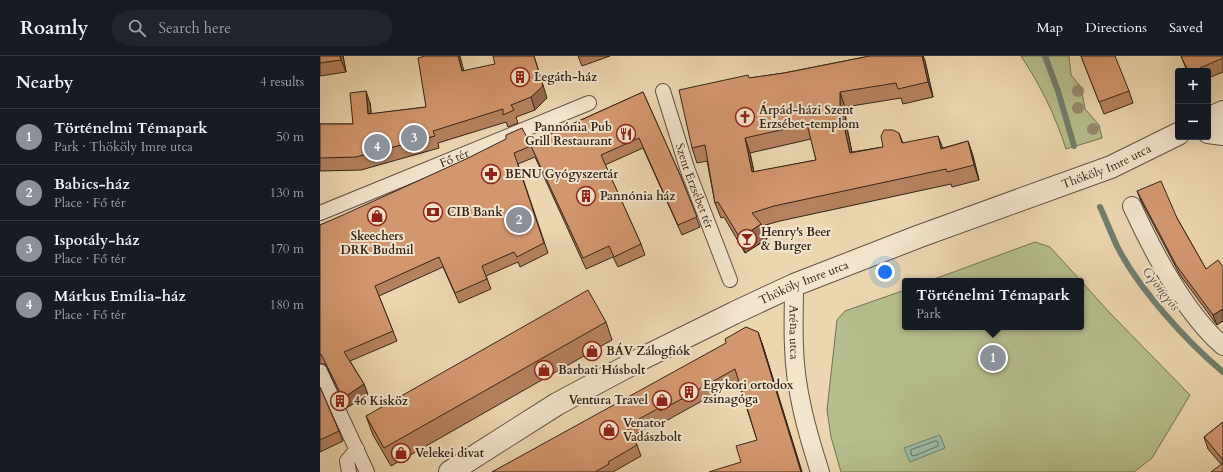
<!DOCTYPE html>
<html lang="en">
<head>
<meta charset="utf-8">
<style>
	body { margin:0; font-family:Cardo,serif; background:#20242c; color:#f1f3f6 }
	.controls { position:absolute; right:12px; top:12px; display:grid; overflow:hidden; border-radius:4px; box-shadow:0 4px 16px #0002 }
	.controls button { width:36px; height:36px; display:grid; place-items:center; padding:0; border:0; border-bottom:1px solid #363941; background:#171b24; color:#f1f3f6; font:20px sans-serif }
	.you { position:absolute; left:565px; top:216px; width:14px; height:14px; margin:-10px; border:3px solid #fff; border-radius:50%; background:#1a73e8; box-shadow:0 0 0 6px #1a73e833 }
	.badge { display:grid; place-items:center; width:26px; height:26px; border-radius:50%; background:#8c9099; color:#fff; font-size:13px; font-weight:700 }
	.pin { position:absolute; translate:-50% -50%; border:2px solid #fff; box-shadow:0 1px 4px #0006 }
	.popup { position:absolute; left:582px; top:222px; width:182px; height:52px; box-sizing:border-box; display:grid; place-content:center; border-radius:4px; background:#171b24; filter:drop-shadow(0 1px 3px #0005); font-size:13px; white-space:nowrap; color:#9ea1a6 }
	.popup b { font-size:15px; color:#f1f3f6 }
	.popup::after { content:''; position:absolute; left:50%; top:100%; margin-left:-8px; border:8px solid transparent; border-top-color:#171b24 }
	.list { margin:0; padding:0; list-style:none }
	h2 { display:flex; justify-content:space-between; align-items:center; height:52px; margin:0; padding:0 16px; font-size:17px }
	h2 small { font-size:13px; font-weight:400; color:#9ea1a6 }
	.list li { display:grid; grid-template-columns:26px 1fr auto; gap:12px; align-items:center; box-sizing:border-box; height:56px; padding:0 16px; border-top:1px solid #363941 }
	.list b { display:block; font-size:15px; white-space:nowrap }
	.list p { margin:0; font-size:13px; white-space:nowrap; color:#9ea1a6 }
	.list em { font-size:13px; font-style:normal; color:#9ea1a6 }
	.icon { flex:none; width:22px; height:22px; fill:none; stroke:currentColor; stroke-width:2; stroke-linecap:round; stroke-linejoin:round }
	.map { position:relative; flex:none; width:903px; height:416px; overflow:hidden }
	header { display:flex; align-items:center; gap:24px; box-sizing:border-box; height:56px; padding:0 20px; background:#171b24; border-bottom:1px solid #363941 }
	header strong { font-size:19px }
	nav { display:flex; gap:22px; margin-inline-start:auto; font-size:14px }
	.search { width:280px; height:36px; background:#20242c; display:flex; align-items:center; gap:10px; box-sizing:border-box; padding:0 14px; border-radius:22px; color:#9ea1a6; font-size:15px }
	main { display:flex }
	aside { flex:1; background:#171b24 }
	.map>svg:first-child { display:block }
	.green { fill:#b6be8d; stroke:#757154 }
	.water { fill:#9abaa5; stroke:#717e6d }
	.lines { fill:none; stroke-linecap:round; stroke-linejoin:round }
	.shore { stroke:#676f60; stroke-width:1 }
	.stream { stroke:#717e6d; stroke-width:6 }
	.pedestrian-casing { stroke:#625040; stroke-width:16 }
	.minor-casing { stroke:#625040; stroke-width:20 }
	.tertiary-casing { stroke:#625040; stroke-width:24 }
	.pedestrian { stroke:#f3e4cc; stroke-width:14 }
	.minor { stroke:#f3e4cc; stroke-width:18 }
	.tertiary { stroke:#f3e4cc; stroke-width:22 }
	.tree { fill:#98896d }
	.wall { fill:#b5825f; stroke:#34241a; fill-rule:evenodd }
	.shaded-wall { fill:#946a4e; stroke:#34241a }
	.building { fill:#d3976f; stroke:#34241a; fill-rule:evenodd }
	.labels { text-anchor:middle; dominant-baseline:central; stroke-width:4; stroke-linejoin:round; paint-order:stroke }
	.poi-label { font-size:12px; font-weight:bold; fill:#34241a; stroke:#f3e4cc; text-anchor:start }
	.street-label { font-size:12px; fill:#34241a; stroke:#f3e4cc }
	.water-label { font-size:13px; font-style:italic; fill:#4e4a3d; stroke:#f3e4cc }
</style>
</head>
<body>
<header>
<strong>Roamly</strong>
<div class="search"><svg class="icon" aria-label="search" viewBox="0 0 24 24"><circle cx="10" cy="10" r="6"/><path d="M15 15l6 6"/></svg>Search here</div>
<nav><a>Map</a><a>Directions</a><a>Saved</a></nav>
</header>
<main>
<aside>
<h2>Nearby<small>4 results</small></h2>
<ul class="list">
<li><span class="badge">1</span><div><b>Történelmi Témapark</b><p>Park · Thököly Imre utca</p></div><em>50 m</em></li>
<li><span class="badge">2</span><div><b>Babics-ház</b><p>Place · Fő tér</p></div><em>130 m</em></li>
<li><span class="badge">3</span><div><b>Ispotály-ház</b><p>Place · Fő tér</p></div><em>170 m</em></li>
<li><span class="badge">4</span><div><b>Márkus Emília-ház</b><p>Place · Fő tér</p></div><em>180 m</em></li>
</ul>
</aside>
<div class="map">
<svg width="903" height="416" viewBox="0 0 903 416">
	<rect width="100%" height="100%" fill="#ecd6b0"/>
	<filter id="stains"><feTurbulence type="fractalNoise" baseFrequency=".005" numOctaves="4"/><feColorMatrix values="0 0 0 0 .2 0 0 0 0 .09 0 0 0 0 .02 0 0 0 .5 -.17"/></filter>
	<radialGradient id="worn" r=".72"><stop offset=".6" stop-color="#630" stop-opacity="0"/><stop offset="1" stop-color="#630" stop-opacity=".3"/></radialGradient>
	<!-- green -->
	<g class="green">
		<path d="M701 0H749L751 19 761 31 765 53 779 69 782 82 746 93C735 59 721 30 701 0Z"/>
		<polygon points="715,186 730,191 761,225 609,225"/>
		<polygon points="761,225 788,255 870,339 832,402 814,416 521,416 511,381 507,354 517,264 525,255 585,234 585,271 761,271"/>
	</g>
	<!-- water -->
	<polygon class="water" points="620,379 625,392 590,406 584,392"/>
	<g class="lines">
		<!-- shore -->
		<polygon class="shore" points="616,385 618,386 618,390 594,400 591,399 591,394"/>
		<!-- stream -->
		<g class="stream">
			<polyline points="725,0 738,35 754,90"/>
			<path d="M780 151C786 164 791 177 797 190 818 232 867 286 903 316"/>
		</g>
		<!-- pedestrian casing -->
		<g class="pedestrian-casing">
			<g id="pedestrian">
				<path id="s1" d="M343 35 367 112 410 224"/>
				<path id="s2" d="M0 157 269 47"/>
				<polyline points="0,315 47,416"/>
				<polyline points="29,416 27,405 37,393"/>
			</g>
		</g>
		<!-- minor casing -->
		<g class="minor-casing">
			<g id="minor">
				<path d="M812 150C833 196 865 257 903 290"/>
				<path id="s3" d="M474 229C474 250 473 270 474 291 475 333 487 376 500 416"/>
			</g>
		</g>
		<!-- tertiary casing -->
		<g class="tertiary-casing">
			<g id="tertiary">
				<polyline points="888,63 903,56"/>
				<polyline points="888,76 903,78"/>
				<path id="s4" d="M130 416 237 348 323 302 414 257 474 229 600 180 791 111 858 78"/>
			</g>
		</g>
		<!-- pedestrian -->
		<use href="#pedestrian" class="pedestrian"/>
		<!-- minor -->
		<use href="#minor" class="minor"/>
		<!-- tertiary -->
		<use href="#tertiary" class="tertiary"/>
	</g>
	<!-- trees -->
	<g class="tree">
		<circle cx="758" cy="35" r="6"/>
		<circle cx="758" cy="52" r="6"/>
		<circle cx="773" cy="73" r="6"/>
	</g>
	<!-- wall -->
	<g class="wall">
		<polygon points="0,0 23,0 26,16 0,20"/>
		<polygon points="258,0 290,0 262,10"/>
		<path d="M550 0H603L605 5 613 41 583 48 581 42 525 51 526 67 532 96 563 91 579 77 583 87 623 92 648 85 653 100 659 124 632 131 631 128 460 165 442 170 447 183 425 197 404 161 401 162 395 147 387 105 377 107 372 92 430 22 464 17ZM491 83 496 104 434 116 430 97Z"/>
		<polygon points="761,0 809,35 813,47 784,58"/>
		<polygon points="861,0 903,0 903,16 888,22 888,15 867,15"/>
		<polygon points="143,14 227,42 215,54 196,61 198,67 188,71 186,66 118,87 119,92 41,114 0,115 0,68 33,68 50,47 51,58 106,51"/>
		<polygon points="323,36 361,121 380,171 362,179 323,92 285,109 321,188 325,199 298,211 293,201 266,213 215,101 198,108 228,197 200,211 198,206 166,220 171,233 139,247 123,211 59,240 77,285 30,305 44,328 48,339 26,352 5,308 0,308 0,169 210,87"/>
		<polygon points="817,135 857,162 886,213 897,269 860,219 821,145"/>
		<polygon points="286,266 292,284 71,410 53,379 46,360"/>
		<polygon points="442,287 482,416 421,406 437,384 418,325 344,366 343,363 312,380 317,389 321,400 293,416 172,416"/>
		<polygon points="0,331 19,375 23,385 0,396"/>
		<polygon points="903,366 903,416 901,408 888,393 884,381"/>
	</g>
	<!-- shaded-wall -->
	<g class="shaded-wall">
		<polygon points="20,0 23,0 26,16 21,4"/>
		<polygon points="138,0 140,0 147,27 142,15"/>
		<polygon points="214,0 227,42 215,54 211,41"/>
		<polygon points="602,0 603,0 605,5 613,41 608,26"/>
		<polygon points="46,35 50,47 53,71 48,58"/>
		<polygon points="520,36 525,51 526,67 535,112 530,97 520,52"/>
		<polygon points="618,80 624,95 621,93"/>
		<polygon points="425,82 430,97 437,131 432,116"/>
		<polygon points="648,85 653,100 659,124 654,109"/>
		<polygon points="441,168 447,183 425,197 420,182"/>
		<polygon points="903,253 903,265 897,269 893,259"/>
		<polygon points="438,276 442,287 482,416 481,416"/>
		<polygon points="44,328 48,339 26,352 23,342"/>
	</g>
	<!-- building -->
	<g class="building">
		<polygon points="0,0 20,0 21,4 0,7"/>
		<polygon points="105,0 138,0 142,15 175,8 173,0 214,0 223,30 211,41 191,49 194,54 183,59 183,53 113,75 115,80 36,101 0,102 0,68 33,68 30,37 46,35 48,58 106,51 98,2"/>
		<path d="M550 0H602L608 26 578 33 576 27 520 36V52L530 97 563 91 561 80 564 74H573L579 77 582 87 618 80 621 93 648 85 654 109 627 116 626 113 454 150 432 157 441 168 420 182 398 146 395 147 385 89 372 92 359 34 428 19 429 22 464 17ZM487 68 496 104 432 116 425 82Z"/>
		<polygon points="761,0 795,0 809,35 779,46"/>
		<polygon points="861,0 903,0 903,2 873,15 868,15"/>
		<polygon points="323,36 361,121 377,161 358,169 319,82 281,99 321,188 294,201 289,190 263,202 211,90 194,97 224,187 197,201 194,196 162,210 167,223 135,237 119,201 55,230 73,275 24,296 44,328 23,342 1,298 0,298 0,169 23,159 146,103 186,83 186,79 202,72 210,87"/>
		<polygon points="841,125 857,162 886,213 898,204 903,211 903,253 893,259 856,209 817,135"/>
		<polygon points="268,234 286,266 64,392 46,360"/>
		<polygon points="426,271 438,276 481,416 389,416 421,406 416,390 437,384 415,313 340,355 339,352 306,370 317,389 288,406 289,408 275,416 172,416 406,287 405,283"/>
		<polygon points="0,331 19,375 0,384"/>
		<polygon points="903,366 903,404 884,381"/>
		<polygon points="903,407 903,416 891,416"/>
	</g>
	<!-- icons -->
	<defs>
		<g id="building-ring" transform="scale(1)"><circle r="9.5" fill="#f3e4cc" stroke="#8f2418" stroke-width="1.5"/><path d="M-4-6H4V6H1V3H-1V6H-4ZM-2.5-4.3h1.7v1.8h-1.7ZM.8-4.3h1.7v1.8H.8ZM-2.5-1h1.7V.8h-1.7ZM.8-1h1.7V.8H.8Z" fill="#8f2418"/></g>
		<g id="church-ring" transform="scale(1)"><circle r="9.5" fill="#f3e4cc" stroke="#8f2418" stroke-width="1.5"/><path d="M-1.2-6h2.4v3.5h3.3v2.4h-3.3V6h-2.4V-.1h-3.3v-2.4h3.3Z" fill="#8f2418"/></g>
		<g id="restaurant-ring" transform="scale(1)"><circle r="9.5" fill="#f3e4cc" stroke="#8f2418" stroke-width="1.5"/><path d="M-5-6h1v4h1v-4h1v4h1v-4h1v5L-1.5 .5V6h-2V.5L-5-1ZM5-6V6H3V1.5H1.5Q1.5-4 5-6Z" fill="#8f2418"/></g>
		<g id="pharmacy-ring" transform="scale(1)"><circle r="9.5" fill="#f3e4cc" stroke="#8f2418" stroke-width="1.5"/><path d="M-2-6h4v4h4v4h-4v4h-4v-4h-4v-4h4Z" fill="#8f2418"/></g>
		<g id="bank-ring" transform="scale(1)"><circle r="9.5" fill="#f3e4cc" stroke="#8f2418" stroke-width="1.5"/><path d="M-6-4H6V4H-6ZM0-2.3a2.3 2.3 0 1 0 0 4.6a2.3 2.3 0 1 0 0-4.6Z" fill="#8f2418"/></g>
		<g id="shop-ring" transform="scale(1)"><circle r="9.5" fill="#f3e4cc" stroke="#8f2418" stroke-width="1.5"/><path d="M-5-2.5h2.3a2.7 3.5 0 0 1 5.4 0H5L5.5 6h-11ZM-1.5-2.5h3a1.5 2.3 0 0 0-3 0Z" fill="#8f2418"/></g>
		<g id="bar-ring" transform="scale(1)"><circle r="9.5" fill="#f3e4cc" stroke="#8f2418" stroke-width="1.5"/><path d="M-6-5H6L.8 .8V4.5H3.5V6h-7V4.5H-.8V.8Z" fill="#8f2418"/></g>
	</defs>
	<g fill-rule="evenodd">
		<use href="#building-ring" x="200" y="21"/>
		<use href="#church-ring" x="425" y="61"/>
		<use href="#restaurant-ring" x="306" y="78"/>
		<use href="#pharmacy-ring" x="171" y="118"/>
		<use href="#building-ring" x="266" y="140"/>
		<use href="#bank-ring" x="113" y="156"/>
		<use href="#shop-ring" x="57" y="160"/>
		<use href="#bar-ring" x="427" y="183"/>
		<use href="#shop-ring" x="272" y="295"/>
		<use href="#shop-ring" x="224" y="314"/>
		<use href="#building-ring" x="369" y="336"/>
		<use href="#shop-ring" x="342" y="344"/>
		<use href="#building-ring" x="20" y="345"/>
		<use href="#shop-ring" x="289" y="374"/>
		<use href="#shop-ring" x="81" y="397"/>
	</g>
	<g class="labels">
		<!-- poi labels -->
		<g class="poi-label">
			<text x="214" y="21">Legáth-ház</text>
			<text x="439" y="54">Árpád-házi Szent<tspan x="439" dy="14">Erzsébet-templom</tspan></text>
			<text x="292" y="71" text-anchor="end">Pannónia Pub<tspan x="292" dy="14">Grill Restaurant</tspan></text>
			<text x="185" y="118">BENU Gyógyszertár</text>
			<text x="280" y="140">Pannónia ház</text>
			<text x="127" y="156">CIB Bank</text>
			<text x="441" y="176">Henry's Beer<tspan x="441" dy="14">&amp; Burger</tspan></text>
			<text x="57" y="180" text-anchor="middle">Skeechers<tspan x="57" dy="14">DRK Budmil</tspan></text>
			<text x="286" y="295">BÁV Zálogfiók</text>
			<text x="238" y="314">Barbati Húsbolt</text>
			<text x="383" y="329">Egykori ortodox<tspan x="383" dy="14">zsinagóga</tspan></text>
			<text x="328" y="344" text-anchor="end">Ventura Travel</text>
			<text x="34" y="345">46 Kisköz</text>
			<text x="303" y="367">Venator<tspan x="303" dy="14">Vadászbolt</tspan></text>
			<text x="95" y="397">Velekei divat</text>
		</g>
		<!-- street labels -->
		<g class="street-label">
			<text stroke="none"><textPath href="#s2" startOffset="145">Fő tér</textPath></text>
			<text stroke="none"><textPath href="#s4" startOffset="726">Thököly Imre utca</textPath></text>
			<text stroke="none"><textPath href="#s1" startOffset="100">Szent Erzsébet tér</textPath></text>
			<text stroke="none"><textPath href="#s4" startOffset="402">Thököly Imre utca</textPath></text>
			<text stroke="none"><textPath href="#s3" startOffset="47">Aréna utca</textPath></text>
		</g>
		<!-- water labels -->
		<g class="water-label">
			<text transform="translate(841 233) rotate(52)">Gyöngyös</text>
		</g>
	</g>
	<rect width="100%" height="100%" filter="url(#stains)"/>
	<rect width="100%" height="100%" fill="url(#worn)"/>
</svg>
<div class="controls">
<button>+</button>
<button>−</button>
</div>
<div class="you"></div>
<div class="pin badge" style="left:673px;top:302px">1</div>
<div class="popup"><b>Történelmi Témapark</b>Park</div>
<div class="pin badge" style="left:199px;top:164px">2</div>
<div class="pin badge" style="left:94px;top:82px">3</div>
<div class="pin badge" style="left:57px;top:91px">4</div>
</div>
</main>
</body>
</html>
